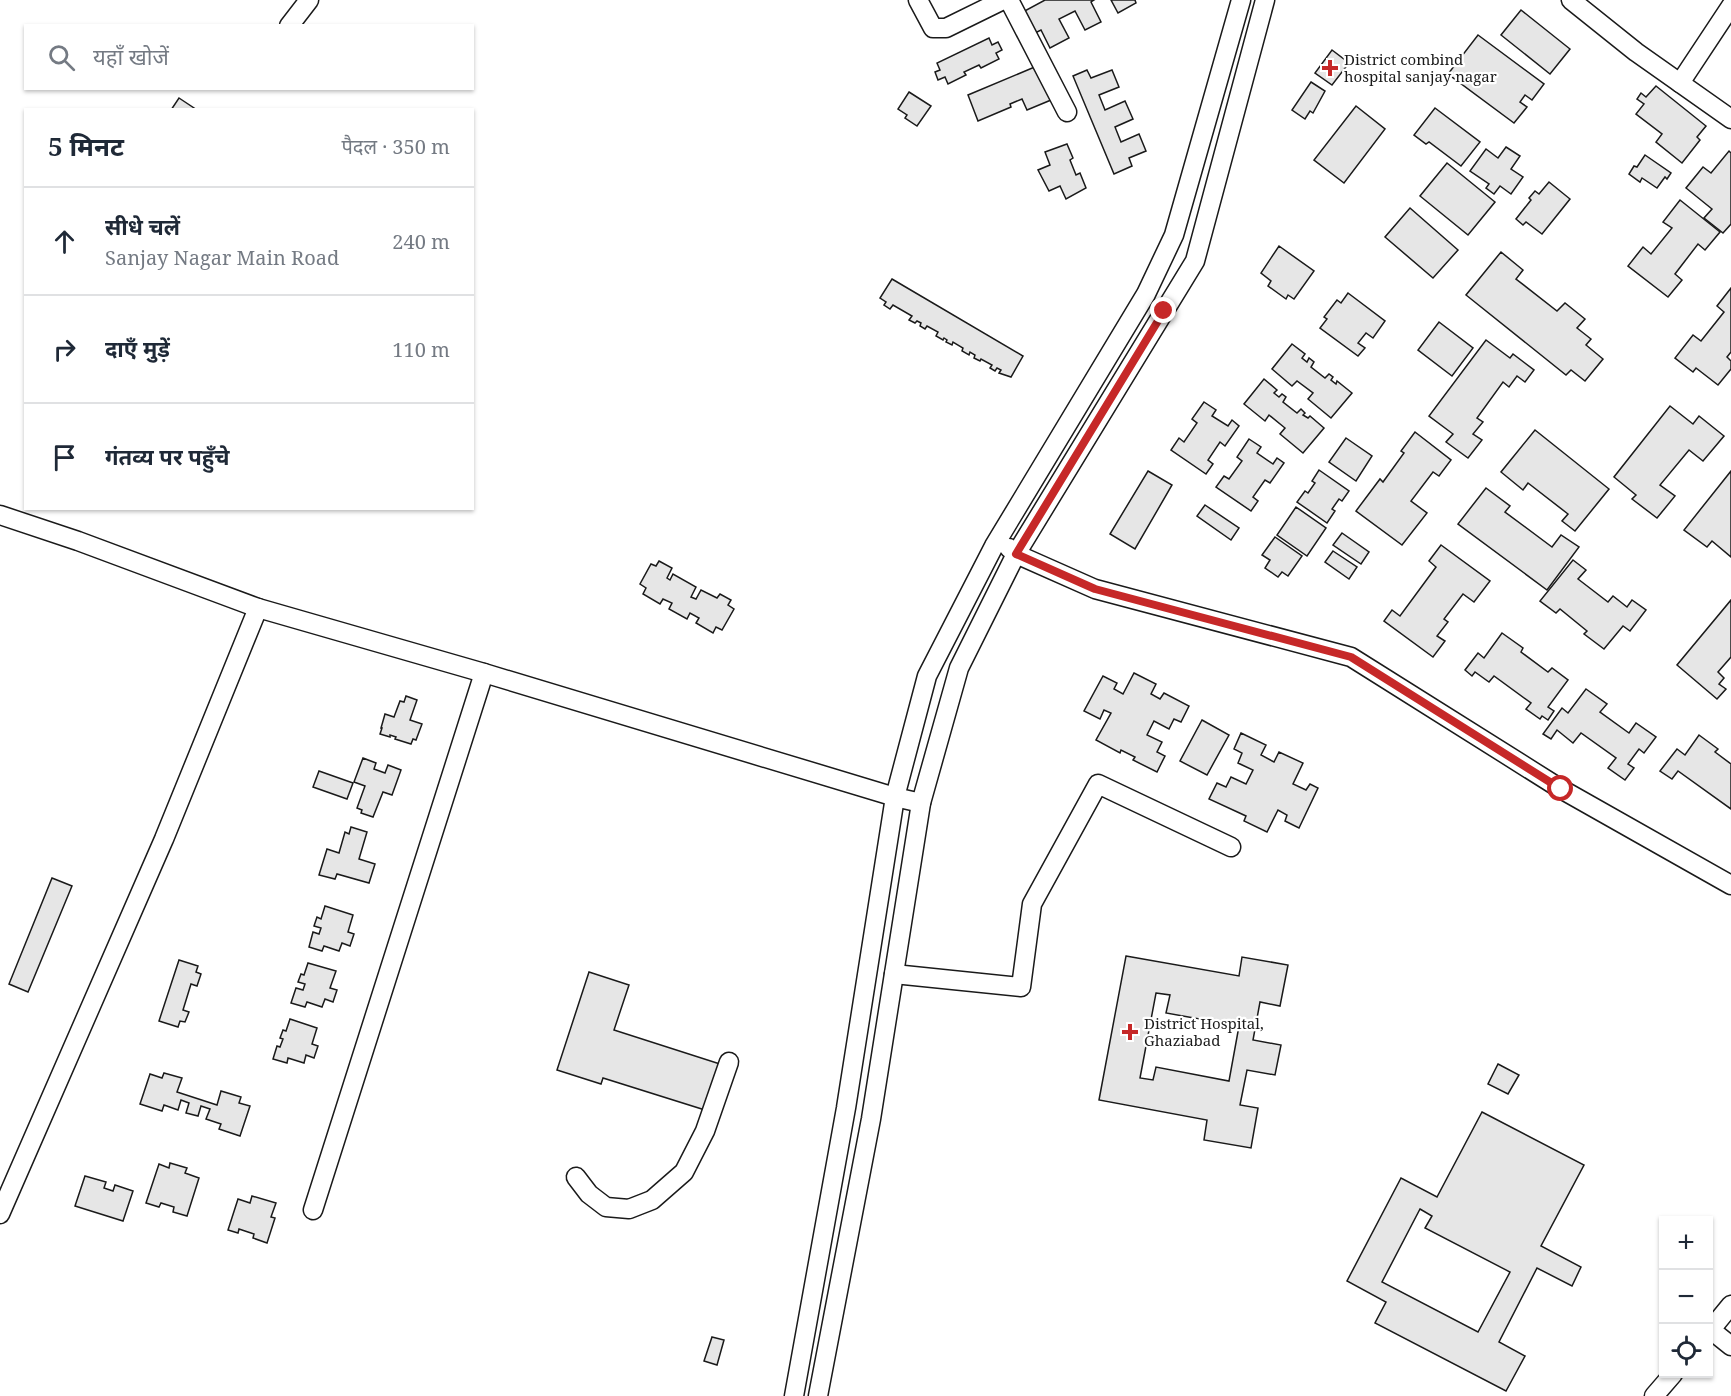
<!DOCTYPE html>
<html lang="hi">
<head>
<meta charset="utf-8">
<style>
	body { margin:0; font-family:"Noto Serif","Noto Sans Devanagari",serif; background:#f2f2f3; color:#1f2937 }
	.controls { position:absolute; right:18px; bottom:18px; display:grid; overflow:hidden; border-radius:0px; box-shadow:0 2px 4px #0004 }
	.controls button { width:54px; height:54px; display:grid; place-items:center; padding:0; border:0; border-bottom:2px solid #e0e1e3; background:#fff; color:#1f2937; font:30px sans-serif }
	.stop { position:absolute; width:18px; height:18px; margin:-14px; border:4px solid #c62828; border-radius:50%; background:#fff }
	.stop.end { background:#c62828; border-color:#fff; box-shadow:0 2px 6px #0008 }
	.list { margin:0; padding:0; list-style:none }
	h2 { display:flex; justify-content:space-between; align-items:center; height:78px; margin:0; padding:0 24px; font-size:26px }
	h2 small { font-size:20px; font-weight:400; color:#747a83 }
	.list li { display:grid; grid-template-columns:39px 1fr auto; gap:18px; align-items:center; box-sizing:border-box; height:108px; padding:0 24px; border-top:2px solid #e0e1e3 }
	.list b { display:block; font-size:22px; white-space:nowrap }
	.list p { margin:0; font-size:20px; white-space:nowrap; color:#747a83 }
	.list em { font-size:20px; font-style:normal; color:#747a83 }
	.icon { flex:none; width:33px; height:33px; fill:none; stroke:currentColor; stroke-width:2; stroke-linecap:round; stroke-linejoin:round }
	.map { position:relative; flex:none; width:1731px; height:1396px; overflow:hidden }
	.search { position:absolute; background:#fff; box-shadow:0 2px 4px #0004; left:24px; top:24px; width:450px; height:66px; display:flex; align-items:center; gap:15px; box-sizing:border-box; padding:0 21px; border-radius:0px; color:#747a83; font-size:22px }
	.panel { position:absolute; background:#fff; box-shadow:0 2px 4px #0004; left:24px; top:108px; width:450px; height:402px; border-radius:0px }
	.map>svg:first-child { display:block }
	.building { fill:#e6e6e6; stroke:#1a1a1a; stroke-width:1.5; fill-rule:evenodd }
	.lines { fill:none; stroke-linecap:round; stroke-linejoin:round }
	.minor-casing { stroke:#1a1a1a; stroke-width:21 }
	.minor { stroke:#fff; stroke-width:18 }
	.route { stroke:#c62828; stroke-width:8 }
	.poi-dot { fill:#c62828; stroke:#fff; stroke-width:2 }
	.labels { text-anchor:middle; dominant-baseline:central; stroke-width:4.5; stroke-linejoin:round; paint-order:stroke }
	.poi-label { font-size:15px; fill:#1a1a1a; stroke:#fff; text-anchor:start }
</style>
</head>
<body>
<div class="map">
<svg width="1731" height="1396" viewBox="0 0 1731 1396">
	<rect width="100%" height="100%" fill="#fff"/>
	<!-- building -->
	<g class="building">
		<polygon points="1045,0 1094,0 1091,2 1101,22 1085,30 1075,11 1059,19 1069,38 1050,48 1041,30 1031,35 1019,14"/>
		<polygon points="1111,0 1135,0 1136,3 1118,13"/>
		<polygon points="1521,10 1570,49 1550,74 1501,35"/>
		<polygon points="1478,35 1544,84 1532,100 1525,95 1520,102 1527,107 1514,123 1448,74"/>
		<polygon points="989,38 992,45 998,42 1002,50 996,53 999,59 981,68 979,65 964,72 966,75 948,84 945,77 938,80 935,72 940,70 937,63"/>
		<polygon points="1332,50 1349,63 1332,85 1315,73"/>
		<polygon points="1037,66 1051,100 1027,110 1022,99 1010,104 1011,107 978,121 968,95"/>
		<polygon points="1087,70 1091,78 1112,70 1119,87 1099,95 1105,110 1125,101 1133,119 1115,127 1121,142 1139,134 1146,151 1129,158 1132,166 1114,174 1073,76"/>
		<polygon points="1311,82 1325,91 1313,113 1310,111 1305,119 1292,110"/>
		<polygon points="1656,86 1706,126 1697,137 1700,140 1682,163 1656,142 1662,134 1636,114 1644,104 1637,99 1641,93 1646,97"/>
		<polygon points="909,92 931,106 917,126 905,118 907,115 898,109"/>
		<polygon points="179,98 197,110 171,110"/>
		<polygon points="1356,106 1385,129 1344,183 1314,160"/>
		<polygon points="1435,108 1480,142 1461,166 1429,142 1426,144 1414,135"/>
		<polygon points="1067,144 1073,158 1070,160 1076,175 1080,173 1086,188 1066,199 1060,186 1049,191 1038,170 1050,165 1045,152"/>
		<polygon points="1506,147 1520,156 1511,169 1523,177 1511,194 1500,186 1494,194 1486,188 1489,184 1470,171 1486,149 1498,158"/>
		<polygon points="1729,151 1731,153 1731,224 1723,233 1704,218 1712,209 1686,188 1703,167 1711,173"/>
		<polygon points="1645,155 1671,173 1667,179 1665,177 1657,188 1642,178 1640,182 1629,174 1634,166 1637,167"/>
		<polygon points="1447,163 1495,202 1468,235 1420,196"/>
		<polygon points="1549,182 1570,199 1542,234 1526,222 1523,225 1516,219 1531,200 1529,198 1535,191 1539,194"/>
		<polygon points="1680,200 1720,232 1705,250 1698,244 1675,274 1682,280 1668,297 1628,266 1643,247 1651,254 1672,228 1663,222"/>
		<polygon points="1410,208 1458,250 1433,278 1385,237"/>
		<polygon points="1279,246 1314,271 1294,299 1288,295 1286,299 1268,286 1271,281 1261,273"/>
		<polygon points="1501,252 1523,270 1516,279 1557,311 1565,303 1585,319 1577,328 1591,339 1586,345 1603,359 1585,381 1571,370 1566,375 1466,295"/>
		<polygon points="892,279 1023,356 1011,377 999,373 1001,370 997,368 995,371 990,368 992,365 981,359 980,361 974,358 975,355 970,352 969,355 962,351 963,348 953,342 952,345 946,342 947,340 944,338 943,340 936,336 938,332 927,326 925,329 920,326 921,323 917,321 915,323 909,320 912,316 893,305 890,309 884,305 886,302 880,298"/>
		<polygon points="1731,288 1731,352 1727,357 1731,361 1731,369 1718,385 1696,368 1693,372 1675,358 1693,335 1701,341 1724,312 1717,306"/>
		<polygon points="1348,293 1385,321 1373,338 1366,333 1358,343 1365,348 1358,356 1320,328 1327,319 1324,317 1337,300 1341,303"/>
		<polygon points="1439,322 1473,348 1452,376 1418,350"/>
		<polygon points="1486,340 1510,358 1513,354 1534,370 1525,382 1517,376 1509,387 1503,382 1477,418 1483,422 1473,434 1482,440 1468,458 1446,442 1453,434 1429,416"/>
		<polygon points="1292,344 1305,354 1302,358 1307,362 1309,358 1314,362 1311,367 1325,378 1329,374 1333,377 1331,380 1336,384 1337,381 1352,393 1331,418 1308,399 1313,393 1297,381 1292,386 1272,369"/>
		<polygon points="1264,379 1277,390 1274,393 1279,397 1282,394 1286,397 1283,402 1297,413 1301,409 1305,413 1303,415 1308,418 1310,416 1324,428 1303,453 1280,434 1285,428 1269,415 1265,421 1244,404"/>
		<polygon points="1204,402 1216,410 1212,416 1228,426 1232,420 1239,426 1225,446 1220,442 1208,460 1213,464 1206,474 1171,450 1179,438 1184,442 1197,423 1192,419"/>
		<polygon points="1670,406 1693,424 1699,416 1724,436 1703,461 1689,450 1660,485 1675,496 1657,518 1632,499 1636,495 1614,477"/>
		<polygon points="1535,430 1609,489 1575,531 1562,521 1568,514 1528,483 1523,490 1501,472"/>
		<polygon points="1415,432 1451,460 1439,476 1433,472 1411,501 1427,513 1402,545 1356,511 1380,479 1383,482 1404,453 1401,451"/>
		<polygon points="1346,438 1372,456 1356,481 1329,462"/>
		<polygon points="1249,439 1261,447 1257,453 1273,464 1277,458 1284,463 1270,483 1265,480 1253,497 1258,501 1251,511 1216,487 1224,476 1229,479 1242,461 1237,457"/>
		<polygon points="1319,470 1349,491 1342,501 1339,499 1332,509 1335,511 1327,523 1297,502 1305,491 1308,493 1315,483 1312,481"/>
		<polygon points="1148,471 1172,485 1135,549 1110,534"/>
		<polygon points="1731,471 1731,557 1712,541 1707,547 1684,530"/>
		<polygon points="1486,488 1510,506 1505,512 1552,547 1561,535 1579,547 1547,590 1458,524"/>
		<polygon points="1205,505 1239,528 1231,540 1197,516"/>
		<polygon points="1296,507 1326,528 1307,556 1277,535"/>
		<polygon points="1342,533 1369,552 1361,564 1333,545"/>
		<polygon points="1275,537 1302,556 1288,576 1282,572 1278,577 1265,568 1270,560 1262,555"/>
		<polygon points="1441,545 1490,581 1474,602 1463,594 1444,619 1448,622 1437,636 1445,641 1433,657 1384,621 1392,610 1400,616 1436,567 1429,561"/>
		<polygon points="1333,551 1357,567 1349,579 1325,562"/>
		<polygon points="1573,560 1586,570 1578,579 1608,602 1613,596 1627,607 1632,600 1646,610 1630,631 1623,626 1604,649 1584,634 1587,631 1560,609 1556,613 1540,601"/>
		<polygon points="659,561 672,568 667,578 670,580 673,574 696,587 691,597 696,599 701,590 717,598 720,594 731,600 728,605 734,609 722,630 716,627 713,633 696,623 699,618 690,613 687,619 669,609 672,603 663,599 660,604 643,594 646,588 640,584 651,564 656,566"/>
		<polygon points="1731,600 1731,657 1718,672 1724,678 1719,684 1726,689 1717,699 1677,665"/>
		<polygon points="1502,633 1523,648 1521,652 1548,672 1552,668 1568,680 1548,707 1554,711 1548,720 1542,716 1540,719 1526,709 1531,703 1494,676 1489,682 1475,672 1472,676 1465,670 1478,653 1484,658"/>
		<polygon points="1134,673 1156,684 1151,694 1160,699 1164,693 1189,706 1181,722 1174,719 1169,729 1154,721 1147,735 1162,742 1157,752 1165,756 1157,772 1133,760 1135,757 1121,750 1120,753 1096,740 1111,713 1104,710 1100,719 1084,711 1103,676 1117,683 1114,689 1123,694"/>
		<polygon points="1586,689 1607,704 1600,712 1629,733 1636,723 1656,737 1644,753 1639,749 1628,764 1634,768 1625,780 1608,768 1616,758 1581,733 1573,743 1557,730 1551,739 1543,734 1562,708 1568,713"/>
		<polygon points="406,696 417,700 410,720 422,724 416,740 413,739 411,744 395,739 396,737 390,735 390,737 380,734 382,728 381,728 385,714 394,717 400,701 404,702"/>
		<polygon points="1202,720 1229,735 1207,775 1180,761"/>
		<polygon points="1241,733 1266,745 1261,755 1274,762 1279,752 1303,763 1293,784 1306,790 1310,784 1318,788 1299,828 1285,821 1287,815 1278,810 1267,832 1244,821 1246,816 1209,799 1217,783 1226,787 1231,777 1246,784 1253,770 1238,763 1242,753 1234,749"/>
		<polygon points="1699,735 1718,749 1715,752 1731,764 1731,809 1678,771 1672,779 1660,771 1677,749 1685,755"/>
		<polygon points="363,758 376,763 374,769 385,773 388,765 401,770 392,795 383,792 373,817 361,813 362,810 357,808 365,786 354,782"/>
		<polygon points="319,771 353,783 347,799 313,787"/>
		<polygon points="351,827 367,832 359,859 375,864 369,883 337,874 335,879 319,875 327,849 339,853 345,832 349,834"/>
		<polygon points="52,878 72,886 28,992 9,984"/>
		<polygon points="325,906 353,915 348,932 354,934 350,946 342,943 339,951 324,946 322,951 309,947 313,932 319,934 321,928 314,926 317,917 321,919"/>
		<path d="M1126 956 1239 976 1242 957 1288 965 1280 1006 1260 1002 1253 1040 1281 1045 1275 1075 1247 1070 1240 1105 1258 1108 1251 1148 1204 1140 1207 1120 1099 1100ZM1156 993 1170 995 1166 1013 1239 1026 1229 1081 1156 1067 1153 1080 1140 1078Z"/>
		<polygon points="179,960 198,966 196,972 201,974 197,986 191,984 183,1010 189,1012 185,1022 180,1021 178,1027 159,1021"/>
		<polygon points="308,963 336,971 330,988 337,990 333,1002 325,999 322,1007 307,1002 305,1007 291,1003 296,988 303,990 305,984 298,982 301,974 304,975"/>
		<polygon points="589,972 629,985 614,1030 720,1064 705,1110 603,1078 601,1084 557,1070"/>
		<polygon points="290,1019 317,1028 312,1044 318,1046 314,1058 306,1055 304,1063 288,1058 287,1063 273,1059 277,1046 280,1047 283,1039 280,1038 283,1030 286,1031"/>
		<polygon points="1498,1064 1519,1075 1508,1094 1488,1084"/>
		<polygon points="164,1073 182,1078 177,1092 217,1105 221,1091 241,1097 239,1103 250,1106 240,1136 219,1129 221,1124 206,1119 210,1109 201,1106 198,1116 186,1113 189,1103 181,1100 178,1110 164,1105 162,1111 140,1104 150,1074 162,1078"/>
		<path d="M1482 1112 1584 1165 1541 1246 1581 1267 1572 1286 1537 1268 1499 1342 1525 1356 1506 1391 1375 1323 1386 1302 1347 1281 1401 1178 1437 1197ZM1420 1209 1432 1216 1425 1228 1510 1272 1478 1332 1382 1282Z"/>
		<polygon points="170,1163 187,1168 185,1173 199,1178 187,1216 173,1212 174,1207 161,1203 159,1207 146,1203 159,1164 169,1168"/>
		<polygon points="85,1176 106,1182 104,1188 113,1191 115,1185 133,1191 123,1221 75,1206"/>
		<polygon points="252,1196 276,1203 271,1217 275,1218 267,1243 253,1238 254,1234 239,1229 238,1233 228,1230 238,1199 250,1203"/>
		<polygon points="712,1337 724,1340 717,1365 704,1361"/>
	</g>
	<g class="lines">
		<!-- minor casing -->
		<g class="minor-casing">
			<g id="minor">
				<polyline points="918,0 933,28 946,28 1003,0"/>
				<polyline points="1009,0 1067,112"/>
				<polyline points="1571,0 1636,52 1731,119"/>
				<polyline points="289,26 309,0"/>
				<polyline points="1680,83 1731,6"/>
				<polyline points="0,515 78,541 258,608 484,673 895,797 921,803"/>
				<polyline points="1009,548 1016,554 1095,589 1351,657 1561,789 1731,885"/>
				<polyline points="894,974 1021,987 1032,904 1098,784 1231,847"/>
				<polyline points="576,1177 589,1194 606,1207 629,1209 652,1200 684,1172 705,1131 729,1062"/>
				<polyline points="313,1210 484,673"/>
				<polyline points="0,1214 164,839 258,608"/>
				<polyline points="1711,1330 1731,1346"/>
				<polyline points="1708,1333 1731,1305"/>
				<polyline points="794,1396 846,1108 895,797 927,676 994,546 1146,294 1174,235 1241,0"/>
				<polyline points="818,1396 871,1119 921,803 959,668 1016,554 1195,261 1265,0"/>
				<polyline points="1654,1396 1673,1374"/>
			</g>
		</g>
		<!-- minor -->
		<use href="#minor" class="minor"/>
	</g>
	<g class="lines">
		<!-- route -->
		<polyline class="route" points="1164,311 1016,554 1095,589 1351,657 1561,789"/>
	</g>
	<!-- markers -->
	<g class="poi-dot">
		<path d="M1327 59h6v6h6v6h-6v6h-6v-6h-6v-6h6z"/>
		<path d="M1127 1023h6v6h6v6h-6v6h-6v-6h-6v-6h6z"/>
	</g>
	<g class="labels">
		<!-- poi labels -->
		<g class="poi-label">
			<text x="1344" y="59">District combind<tspan x="1344" dy="17">hospital sanjay nagar</tspan></text>
			<text x="1144" y="1023">District Hospital,<tspan x="1144" dy="17">Ghaziabad</tspan></text>
		</g>
	</g>
</svg>
<div class="controls">
<button>+</button>
<button>−</button>
<button><svg class="icon" aria-label="locate" viewBox="0 0 24 24"><circle cx="12" cy="12" r="6"/><path d="M12 2v4M12 18v4M2 12h4M18 12h4"/></svg></button>
</div>
<div class="stop" style="left:1561px;top:789px"></div>
<div class="stop end" style="left:1164px;top:311px"></div>
<div class="search"><svg class="icon" aria-label="search" viewBox="0 0 24 24"><circle cx="10" cy="10" r="6"/><path d="M15 15l6 6"/></svg>यहाँ खोजें</div>
<section class="panel">
<h2>5 मिनट<small>पैदल · 350 m</small></h2>
<ul class="list">
<li><svg class="icon" aria-label="ahead" viewBox="0 0 24 24"><path d="M12 20V5M6 11l6-6 6 6"/></svg><div><b>सीधे चलें</b><p>Sanjay Nagar Main Road</p></div><em>240 m</em></li>
<li><svg class="icon" aria-label="right" viewBox="0 0 24 24"><path d="M7 20v-9h11M14 6l5 5-5 5"/></svg><div><b>दाएँ मुड़ें</b></div><em>110 m</em></li>
<li><svg class="icon" aria-label="arrive" viewBox="0 0 24 24"><path d="M6 21V4h12l-3 4 3 4H6"/></svg><div><b>गंतव्य पर पहुँचे</b></div></li>
</ul>
</section>
</div>
</body>
</html>
